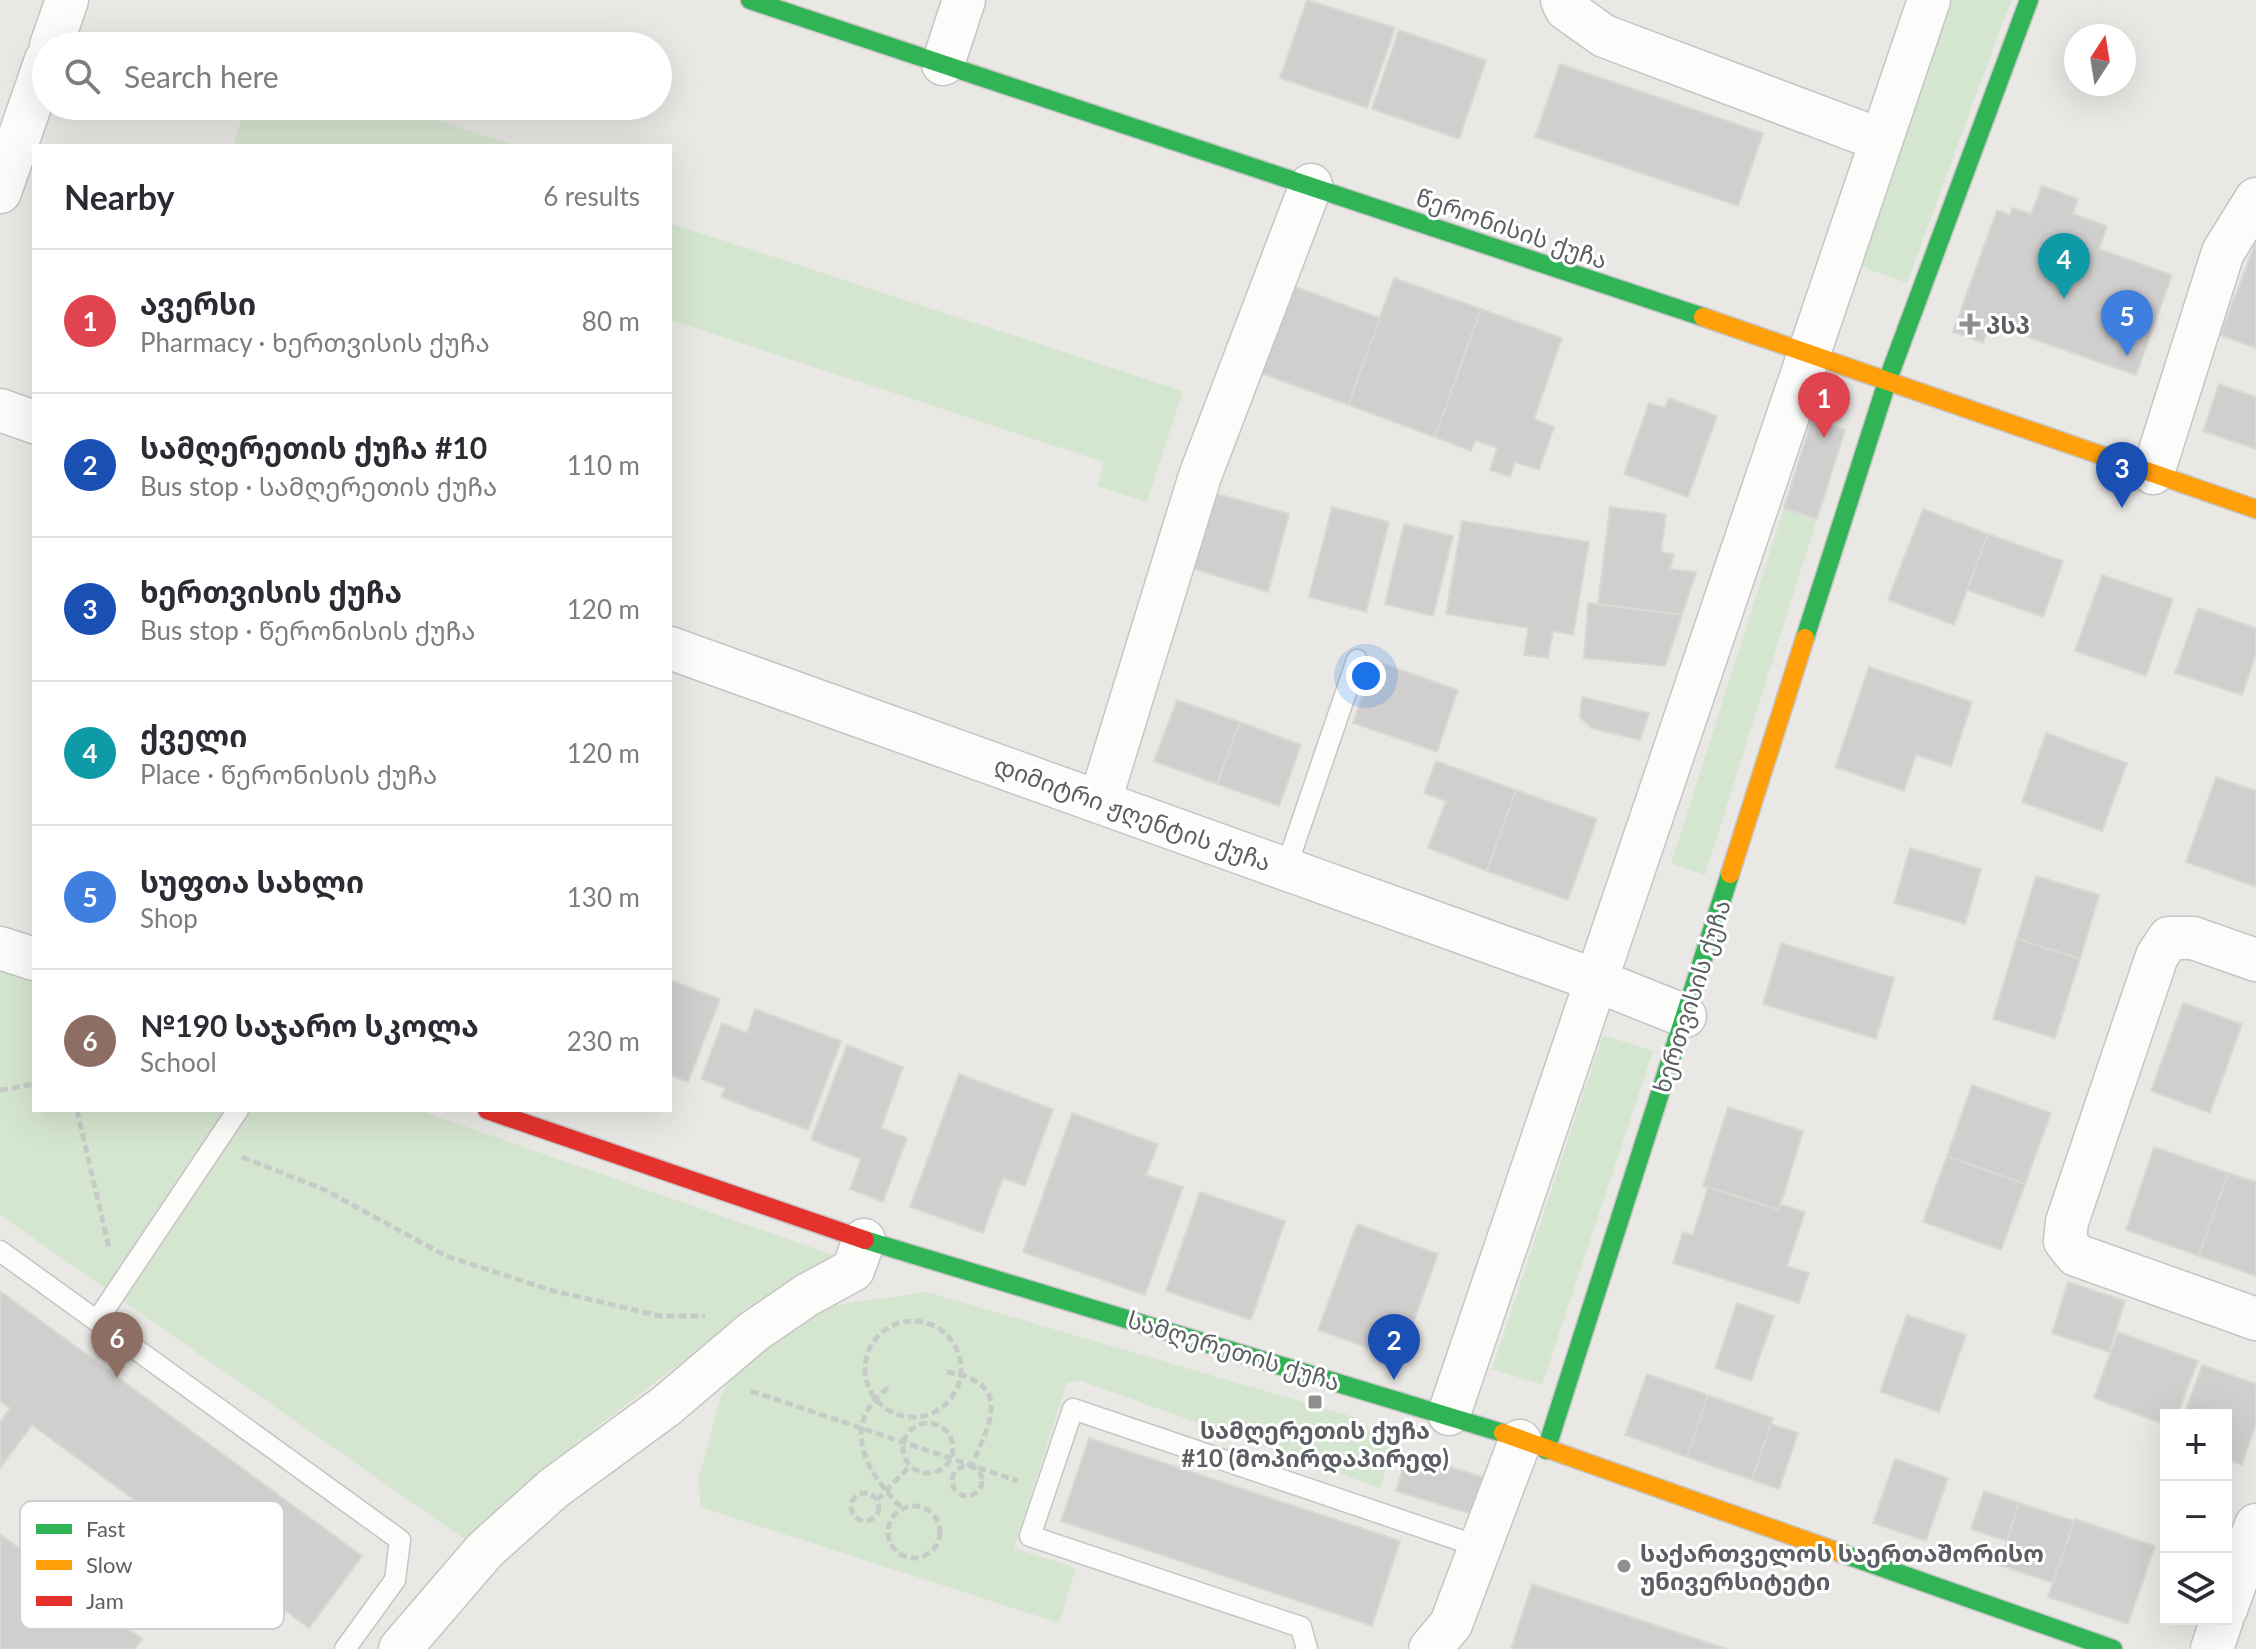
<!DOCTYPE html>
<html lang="en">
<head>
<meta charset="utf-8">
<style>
	body { margin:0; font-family:Lato,"Noto Sans Georgian",sans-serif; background:#f2f2f3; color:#2b2b33 }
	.controls { position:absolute; right:24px; bottom:24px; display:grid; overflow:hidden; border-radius:0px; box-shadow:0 8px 32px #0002 }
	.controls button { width:72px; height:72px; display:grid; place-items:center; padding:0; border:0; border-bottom:2px solid #e1e1e2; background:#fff; color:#2b2b33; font:40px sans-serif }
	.compass { position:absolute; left:2064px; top:24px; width:72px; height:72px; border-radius:50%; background:#fff; box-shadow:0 8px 32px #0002; rotate:12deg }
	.you { position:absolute; left:1366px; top:676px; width:28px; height:28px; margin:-20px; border:6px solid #fff; border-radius:50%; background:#1a73e8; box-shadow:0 0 0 12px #1a73e833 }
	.badge { display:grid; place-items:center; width:52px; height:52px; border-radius:50%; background:#8d8f90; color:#fff; font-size:26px; font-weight:700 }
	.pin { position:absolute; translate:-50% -66px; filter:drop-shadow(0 2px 4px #0008) }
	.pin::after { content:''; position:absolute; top:42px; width:28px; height:24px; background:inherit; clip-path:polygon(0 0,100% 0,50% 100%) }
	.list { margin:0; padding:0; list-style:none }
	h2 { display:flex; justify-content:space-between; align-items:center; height:104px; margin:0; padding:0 32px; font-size:34px }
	h2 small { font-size:26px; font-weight:400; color:#7c7c81 }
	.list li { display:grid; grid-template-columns:52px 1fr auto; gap:24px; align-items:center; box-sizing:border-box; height:144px; padding:0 32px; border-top:2px solid #e1e1e2 }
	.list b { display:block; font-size:30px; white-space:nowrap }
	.list p { margin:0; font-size:26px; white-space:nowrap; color:#7c7c81 }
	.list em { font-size:26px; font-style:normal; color:#7c7c81 }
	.icon { flex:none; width:44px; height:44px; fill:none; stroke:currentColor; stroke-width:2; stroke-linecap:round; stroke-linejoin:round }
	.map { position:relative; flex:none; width:2256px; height:1649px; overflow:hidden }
	.search { position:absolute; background:#fff; box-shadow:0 8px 32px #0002; left:32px; top:32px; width:640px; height:88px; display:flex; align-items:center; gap:20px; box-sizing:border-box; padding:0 28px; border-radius:44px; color:#7c7c81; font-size:30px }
	.panel { position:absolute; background:#fff; box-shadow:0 8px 32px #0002; left:32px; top:144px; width:640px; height:968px; border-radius:0px }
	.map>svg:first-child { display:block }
	.green { fill:#d5e6d0 }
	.building { fill:#d1cfce; stroke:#dad8d4; stroke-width:2 }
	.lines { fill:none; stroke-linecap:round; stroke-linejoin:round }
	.lane-casing { stroke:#c6c5c6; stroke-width:23 }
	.street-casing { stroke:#c6c5c6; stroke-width:45 }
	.fast-casing { stroke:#c6c5c6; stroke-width:21 }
	.slow-casing { stroke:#c6c5c6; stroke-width:21 }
	.jam-casing { stroke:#c6c5c6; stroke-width:21 }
	.path { stroke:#c6cbc8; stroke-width:5; stroke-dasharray:8 4; stroke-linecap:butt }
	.lane { stroke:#fcfcfb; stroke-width:20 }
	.street { stroke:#fcfcfb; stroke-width:42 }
	.fast { stroke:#30b455; stroke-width:18 }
	.slow { stroke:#ff9f0a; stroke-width:18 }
	.jam { stroke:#e5322d; stroke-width:18 }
	.poi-dot { fill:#8d8f90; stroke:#fff; stroke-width:3 }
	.labels { text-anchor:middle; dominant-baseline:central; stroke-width:6; stroke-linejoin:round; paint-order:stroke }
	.street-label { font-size:24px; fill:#5b5f63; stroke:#fff }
	.poi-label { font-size:24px; font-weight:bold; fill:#5b5f63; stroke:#fff; text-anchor:start }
	.key { fill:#fff; stroke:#cecfd0; stroke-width:2 }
	.key-label { font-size:22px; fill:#5b5f63 }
</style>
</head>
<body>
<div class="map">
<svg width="2256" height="1649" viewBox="0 0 2256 1649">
	<rect width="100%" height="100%" fill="#eae8e5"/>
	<!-- green -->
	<g class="green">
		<polygon points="1948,0 2011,0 1907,283 1852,263"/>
		<polygon points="246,106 394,106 517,146 233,146"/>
		<polygon points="670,223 1183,391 1147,502 1097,486 1104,462 670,320"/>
		<polygon points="1784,508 1817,519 1705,875 1671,864"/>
		<polygon points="0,965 34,977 34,1110 418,1110 839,1257 712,1339 576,1443 467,1541 0,1215"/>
		<polygon points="1603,1035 1653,1051 1542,1385 1492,1369"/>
		<polygon points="927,1292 1354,1417 1392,1449 1380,1488 1081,1381 1067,1383 1014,1548 1076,1568 1059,1623 700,1507 699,1477 721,1395 745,1352 807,1309"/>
	</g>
	<!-- building -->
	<g class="building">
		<polygon points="1307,0 1395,28 1367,108 1280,78"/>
		<polygon points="1399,30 1486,60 1459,139 1372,109"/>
		<polygon points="1560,64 1763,133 1738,206 1535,137"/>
		<polygon points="2042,186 2078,199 2073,214 2107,226 2099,249 2172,275 2136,375 1990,324 1983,343 1953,332 1997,210 2010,215 2012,208 2031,214"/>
		<polygon points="2255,244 2256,244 2256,348 2220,335"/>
		<polygon points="1394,278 1481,309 1435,437 1348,405"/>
		<polygon points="1293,286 1380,318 1348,405 1261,373"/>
		<polygon points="1481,309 1562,338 1534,419 1554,427 1539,470 1515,462 1510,477 1490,470 1497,448 1475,440 1471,451 1435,437"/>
		<polygon points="2219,384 2256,397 2256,449 2203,431"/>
		<polygon points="1669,398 1717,416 1688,497 1624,474 1649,403 1665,408"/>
		<polygon points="1812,419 1845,430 1817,519 1784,508"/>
		<polygon points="1211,492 1289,514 1268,592 1188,567"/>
		<polygon points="1332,507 1389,522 1366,612 1309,597"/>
		<polygon points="1610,507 1666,514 1661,552 1674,554 1670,569 1696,572 1682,615 1598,604"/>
		<polygon points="1923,509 1988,534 1954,625 1888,600"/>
		<polygon points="1462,521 1589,542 1573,635 1553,631 1548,658 1524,655 1528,628 1446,614"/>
		<polygon points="1404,524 1453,536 1433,616 1385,604"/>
		<polygon points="1988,534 2063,561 2043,617 1967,590"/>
		<polygon points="2102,575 2173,599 2146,676 2075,651"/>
		<polygon points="1588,603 1682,615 1665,666 1584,658"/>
		<polygon points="2198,608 2256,628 2256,654 2242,695 2175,673"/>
		<polygon points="1375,661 1458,690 1437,752 1353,723"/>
		<polygon points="1869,667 1972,702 1951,766 1916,755 1904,791 1835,767"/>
		<polygon points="1582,697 1649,713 1640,740 1591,728 1580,717"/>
		<polygon points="1177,700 1240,722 1217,784 1154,761"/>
		<polygon points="1240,722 1301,745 1279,806 1217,784"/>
		<polygon points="2046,733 2127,763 2102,831 2022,802"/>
		<polygon points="1436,761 1516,790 1487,871 1428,848 1446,801 1424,793"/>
		<polygon points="2216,777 2256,791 2256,887 2186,862"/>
		<polygon points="1516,790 1597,819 1568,900 1487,871"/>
		<polygon points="1910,848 1981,869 1965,924 1894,903"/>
		<polygon points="2036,876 2099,895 2080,959 2017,939"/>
		<polygon points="2017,939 2080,959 2055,1038 1993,1019"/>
		<polygon points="1781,943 1894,978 1876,1039 1763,1004"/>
		<polygon points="670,980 720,999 688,1082 670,1075"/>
		<polygon points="2183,1003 2242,1024 2210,1113 2151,1091"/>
		<polygon points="755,1009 841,1041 808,1130 721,1097 725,1088 701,1079 722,1023 747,1033"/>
		<polygon points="847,1045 903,1067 881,1128 907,1138 883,1202 850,1189 861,1159 811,1140"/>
		<polygon points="959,1074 1053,1109 1025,1186 1003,1178 983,1233 910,1207"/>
		<polygon points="1972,1085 2051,1113 2025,1184 1947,1156"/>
		<polygon points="1728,1107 1803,1131 1779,1210 1703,1186"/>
		<polygon points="1072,1113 1158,1144 1146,1175 1183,1187 1145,1295 1023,1252"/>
		<polygon points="2154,1147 2228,1173 2199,1256 2126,1230"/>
		<polygon points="1947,1156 2025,1184 2001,1250 1923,1222"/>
		<polygon points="2228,1173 2256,1182 2256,1276 2199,1256"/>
		<polygon points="1708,1187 1779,1210 1780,1204 1805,1212 1787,1266 1809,1273 1799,1303 1673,1263 1683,1232 1693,1235"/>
		<polygon points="1200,1192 1285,1221 1251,1320 1166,1291"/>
		<polygon points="1357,1224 1438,1254 1400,1359 1318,1330"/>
		<polygon points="2068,1282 2125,1301 2109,1352 2052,1333"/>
		<polygon points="0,1291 362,1556 309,1628 32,1425 0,1468 0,1422 10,1408 0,1401"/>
		<polygon points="1737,1303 1774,1316 1751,1381 1715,1368"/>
		<polygon points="1907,1315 1966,1335 1939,1412 1880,1392"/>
		<polygon points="2118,1332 2198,1361 2177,1415 2166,1415 2166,1425 2094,1398"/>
		<polygon points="2202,1365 2256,1384 2256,1424 2242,1465 2226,1459 2226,1415 2184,1415"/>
		<polygon points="1647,1374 1708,1395 1687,1457 1625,1435"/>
		<polygon points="1708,1395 1773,1418 1752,1480 1687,1457"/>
		<polygon points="1771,1424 1798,1433 1779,1489 1752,1480"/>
		<polygon points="1089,1438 1400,1541 1372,1626 1061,1521"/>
		<polygon points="1407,1454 1489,1479 1478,1516 1396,1491"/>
		<polygon points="1895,1459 1948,1478 1926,1541 1873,1523"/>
		<polygon points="1984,1491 2019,1503 2007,1541 1971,1529"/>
		<polygon points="2019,1503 2074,1521 2053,1583 1999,1565"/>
		<polygon points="2075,1519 2155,1546 2128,1624 2048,1597"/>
		<polygon points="0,1534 142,1639 135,1649 0,1649"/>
		<polygon points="1532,1584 1727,1649 1511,1649"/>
	</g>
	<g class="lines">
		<!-- lane casing -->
		<g class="lane-casing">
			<g id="lane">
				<polyline points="1286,868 1357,660"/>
				<polyline points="0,1251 400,1540 395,1580 345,1649"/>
				<polyline points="98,1319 238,1110"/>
				<polyline points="1307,1649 1301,1627 1030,1536 1073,1409 1480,1547"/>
			</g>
		</g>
		<!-- street casing -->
		<g class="street-casing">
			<g id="street">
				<polyline points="1562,0 1566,9 1604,36 1878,139"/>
				<polyline points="51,46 67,0"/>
				<polyline points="943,64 964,0"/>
				<polyline points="0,192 46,60"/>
				<polyline points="0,410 34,422"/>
				<polyline points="2153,473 2223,252 2256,199"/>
				<polyline points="670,648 1595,980 1685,1016"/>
				<polyline points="1100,801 1200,476 1311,185"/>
				<polyline points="0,948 34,959"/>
				<polyline points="2256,960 2193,938 2169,938 2157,956 2067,1222 2065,1241 2076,1255 2256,1319"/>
				<polyline points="1449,1414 1929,0"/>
				<polyline points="2226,1609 2256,1525"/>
				<polyline points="400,1649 485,1550 554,1488 666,1406 753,1332 807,1295 853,1270 864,1240"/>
				<polyline points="1430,1649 1451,1624 1520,1441"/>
				<polyline points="2212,1649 2222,1619"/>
			</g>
		</g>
		<!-- fast casing -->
		<g class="fast-casing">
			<g id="fast">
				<polyline points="750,0 1703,317"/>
				<polyline points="1805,638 1888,379 2029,0"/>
				<polyline points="865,1240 1503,1433"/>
				<polyline points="1546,1450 1730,874"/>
				<polyline points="1841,1553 2113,1649"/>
			</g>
		</g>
		<!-- slow casing -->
		<g class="slow-casing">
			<g id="slow">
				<polyline points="1703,317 2256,509"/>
				<polyline points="1730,874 1805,638"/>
				<polyline points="1503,1433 1841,1553"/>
			</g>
		</g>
		<!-- jam casing -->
		<g class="jam-casing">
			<polyline id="jam" points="487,1110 865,1240"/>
		</g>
		<!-- path -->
		<g class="path">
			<polyline points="0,1090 34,1084"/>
			<polyline points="77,1110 109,1248"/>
			<polyline points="242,1157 325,1190 446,1256 550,1290 660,1316 705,1316"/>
			<circle cx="913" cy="1369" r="48"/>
			<path d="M947 1372C1013 1383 991 1422 971 1466"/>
			<path d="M888 1388C838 1425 867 1474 902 1508"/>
			<polyline points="751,1391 1018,1481"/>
			<circle cx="928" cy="1448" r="25"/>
			<circle cx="967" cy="1481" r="15"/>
			<circle cx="865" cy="1507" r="14"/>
			<polyline points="877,1500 910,1466"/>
			<circle cx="914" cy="1532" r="26"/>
		</g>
		<!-- lane -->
		<use href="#lane" class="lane"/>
		<!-- street -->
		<use href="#street" class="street"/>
		<!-- fast -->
		<use href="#fast" class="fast"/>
		<!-- slow -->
		<use href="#slow" class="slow"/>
		<!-- jam -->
		<use href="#jam" class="jam"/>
	</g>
	<!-- markers -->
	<g class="poi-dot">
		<path d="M1966 312h8v8h8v8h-8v8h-8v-8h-8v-8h8z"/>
		<rect x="1307" y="1394" width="16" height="16" rx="4"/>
		<circle cx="1624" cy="1566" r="8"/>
	</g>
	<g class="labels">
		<!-- street labels -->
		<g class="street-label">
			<text transform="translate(1512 228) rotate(19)">წერონისის ქუჩა</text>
			<text transform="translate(1133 813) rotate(20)">დიმიტრი ჟღენტის ქუჩა</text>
			<text transform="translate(1691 996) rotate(-72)">ხერთვისის ქუჩა</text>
			<text transform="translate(1234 1350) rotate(17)">სამღერეთის ქუჩა</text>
		</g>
		<!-- poi labels -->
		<g class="poi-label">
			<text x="1986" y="324">პსპ</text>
			<text x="1315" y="1429" text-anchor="middle">სამღერეთის ქუჩა<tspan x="1315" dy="28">#10 (მოპირდაპირედ)</tspan></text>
			<text x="1640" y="1552">საქართველოს საერთაშორისო<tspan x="1640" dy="28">უნივერსიტეტი</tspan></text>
		</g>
	</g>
	<!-- legend -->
	<rect x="20" y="1501" width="264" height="128" rx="12" class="key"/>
	<rect x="36" y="1524" width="36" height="10" fill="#30b455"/>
	<rect x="36" y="1560" width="36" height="10" fill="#ff9f0a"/>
	<rect x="36" y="1596" width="36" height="10" fill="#e5322d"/>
	<g class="key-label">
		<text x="86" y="1537">Fast</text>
		<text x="86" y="1573">Slow</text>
		<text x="86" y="1609">Jam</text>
	</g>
</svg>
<div class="controls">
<button>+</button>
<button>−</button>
<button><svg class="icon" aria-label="layers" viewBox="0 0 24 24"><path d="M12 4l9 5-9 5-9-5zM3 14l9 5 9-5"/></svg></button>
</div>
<svg class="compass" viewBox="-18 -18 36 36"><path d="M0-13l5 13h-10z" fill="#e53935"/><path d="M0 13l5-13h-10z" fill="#7c7c81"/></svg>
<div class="you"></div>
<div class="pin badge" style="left:1824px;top:438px;background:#e0444e">1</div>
<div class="pin badge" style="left:1394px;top:1380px;background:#1a4fb4">2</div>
<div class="pin badge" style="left:2122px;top:508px;background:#1a4fb4">3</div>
<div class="pin badge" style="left:2064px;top:299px;background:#0f9aa8">4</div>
<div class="pin badge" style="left:2127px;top:356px;background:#3f7fe0">5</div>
<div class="pin badge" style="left:117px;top:1378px;background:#8d6e63">6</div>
<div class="search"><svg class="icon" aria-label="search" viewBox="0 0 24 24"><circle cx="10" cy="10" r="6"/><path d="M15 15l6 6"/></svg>Search here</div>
<section class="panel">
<h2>Nearby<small>6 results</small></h2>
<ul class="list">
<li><span class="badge" style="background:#e0444e">1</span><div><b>ავერსი</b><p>Pharmacy · ხერთვისის ქუჩა</p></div><em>80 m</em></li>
<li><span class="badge" style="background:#1a4fb4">2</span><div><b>სამღერეთის ქუჩა #10</b><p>Bus stop · სამღერეთის ქუჩა</p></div><em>110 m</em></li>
<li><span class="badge" style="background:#1a4fb4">3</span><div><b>ხერთვისის ქუჩა</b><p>Bus stop · წერონისის ქუჩა</p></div><em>120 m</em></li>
<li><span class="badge" style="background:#0f9aa8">4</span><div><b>ქველი</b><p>Place · წერონისის ქუჩა</p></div><em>120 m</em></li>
<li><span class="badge" style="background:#3f7fe0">5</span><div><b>სუფთა სახლი</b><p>Shop</p></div><em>130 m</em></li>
<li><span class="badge" style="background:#8d6e63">6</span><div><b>№190 საჯარო სკოლა</b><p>School</p></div><em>230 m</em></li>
</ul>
</section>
</div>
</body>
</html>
